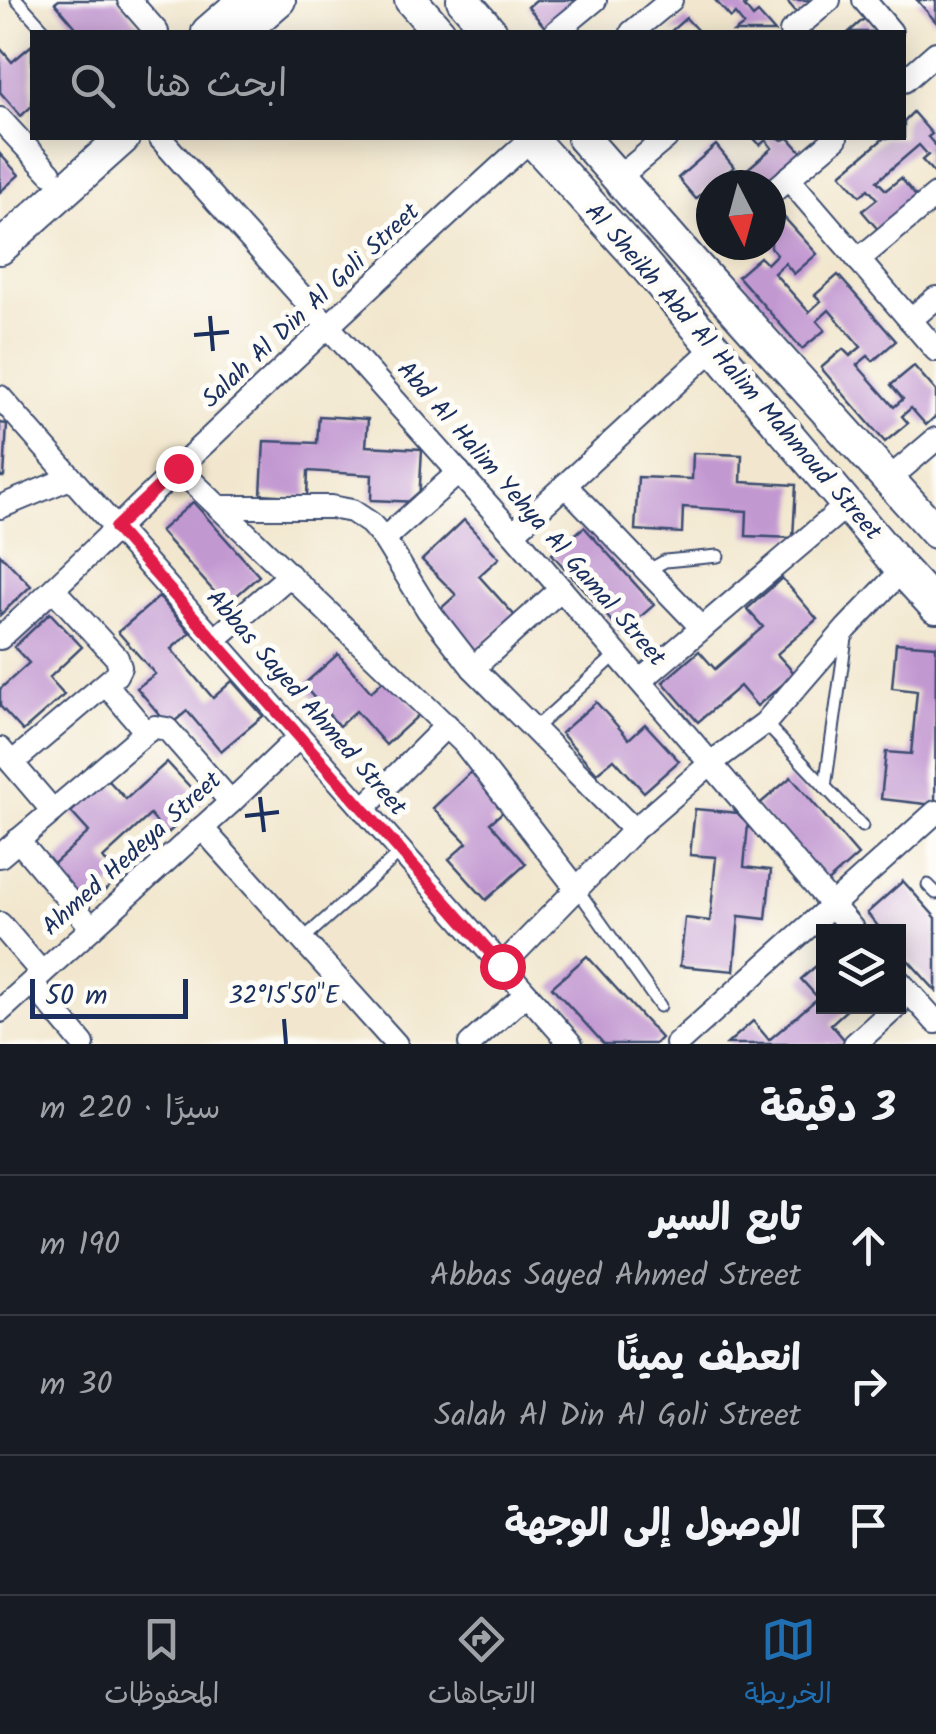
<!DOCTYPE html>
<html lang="ar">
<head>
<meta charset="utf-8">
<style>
	body { margin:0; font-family:Kalam,"Playpen Sans Arabic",sans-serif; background:#242831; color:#f1f3f6; direction:rtl }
	.controls { position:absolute; right:30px; bottom:30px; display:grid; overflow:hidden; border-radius:0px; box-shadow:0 5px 25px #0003 }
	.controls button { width:90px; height:90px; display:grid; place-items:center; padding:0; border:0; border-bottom:2px solid #363941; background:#171b24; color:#f1f3f6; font:50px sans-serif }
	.compass { position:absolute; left:696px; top:170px; width:90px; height:90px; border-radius:50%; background:#171b24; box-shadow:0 5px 25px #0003; rotate:174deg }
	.scale { position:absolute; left:30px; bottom:25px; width:158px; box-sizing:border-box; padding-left:10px; border:5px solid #1b2f5e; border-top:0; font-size:28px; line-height:35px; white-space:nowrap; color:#1b2f5e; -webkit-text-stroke:8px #fdfcf7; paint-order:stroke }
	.stop { position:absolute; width:30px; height:30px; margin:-22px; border:8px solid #e11d48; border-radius:50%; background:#fff }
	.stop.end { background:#e11d48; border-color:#fff; box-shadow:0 2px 10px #0008 }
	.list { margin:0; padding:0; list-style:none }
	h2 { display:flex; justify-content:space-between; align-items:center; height:130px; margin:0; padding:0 40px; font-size:42px }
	h2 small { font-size:32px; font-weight:400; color:#9ea1a6 }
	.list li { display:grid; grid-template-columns:65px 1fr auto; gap:30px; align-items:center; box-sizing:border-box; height:140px; padding:0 40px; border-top:2px solid #363941 }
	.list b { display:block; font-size:38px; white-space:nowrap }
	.list p { margin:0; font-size:32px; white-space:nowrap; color:#9ea1a6 }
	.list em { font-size:32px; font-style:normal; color:#9ea1a6 }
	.icon { flex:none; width:55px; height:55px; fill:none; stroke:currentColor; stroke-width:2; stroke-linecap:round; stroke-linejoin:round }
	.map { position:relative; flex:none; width:936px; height:1044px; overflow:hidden; direction:ltr }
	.search { position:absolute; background:#171b24; box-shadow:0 5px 25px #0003; left:30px; right:30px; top:30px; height:110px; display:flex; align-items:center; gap:25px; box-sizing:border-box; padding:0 35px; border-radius:0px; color:#9ea1a6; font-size:38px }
	.sheet { height:550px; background:#171b24 }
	nav { display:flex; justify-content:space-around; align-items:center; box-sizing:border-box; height:140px; border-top:2px solid #363941; background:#171b24; font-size:28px; color:#9ea1a6 }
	nav a { display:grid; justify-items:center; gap:5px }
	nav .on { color:#1f6fb2 }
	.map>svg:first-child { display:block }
	.building { fill:#c298d1 }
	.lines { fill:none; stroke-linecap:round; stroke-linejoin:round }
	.lane-casing { stroke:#3b4b6f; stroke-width:15 }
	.street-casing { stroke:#3b4b6f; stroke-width:26 }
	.secondary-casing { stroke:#3b4b6f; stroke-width:36 }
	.lane { stroke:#fff; stroke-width:11 }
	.street { stroke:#fff; stroke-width:22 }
	.secondary { stroke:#fff; stroke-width:32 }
	.route { stroke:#e11d48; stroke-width:12 }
	.ticks { fill:none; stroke:#1b2f5e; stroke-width:4 }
	.labels { text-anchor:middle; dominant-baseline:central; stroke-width:10; stroke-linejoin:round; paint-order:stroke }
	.street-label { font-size:25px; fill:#1b2f5e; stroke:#fdfcf7 }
	.ticks-label { font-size:25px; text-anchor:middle; fill:#1b2f5e; stroke:#fdfcf7; stroke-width:10; stroke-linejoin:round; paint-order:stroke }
</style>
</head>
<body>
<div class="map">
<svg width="936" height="1044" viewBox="0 0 936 1044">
	<rect width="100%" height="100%" fill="#fdfcf7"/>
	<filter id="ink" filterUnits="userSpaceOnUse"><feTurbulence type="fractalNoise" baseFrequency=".01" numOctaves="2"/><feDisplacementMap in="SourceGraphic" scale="20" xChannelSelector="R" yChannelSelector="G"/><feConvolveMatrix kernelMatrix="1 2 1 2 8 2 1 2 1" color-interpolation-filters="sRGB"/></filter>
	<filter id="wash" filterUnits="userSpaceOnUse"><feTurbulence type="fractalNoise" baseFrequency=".0048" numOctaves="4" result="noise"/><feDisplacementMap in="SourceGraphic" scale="40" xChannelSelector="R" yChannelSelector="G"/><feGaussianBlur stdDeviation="2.25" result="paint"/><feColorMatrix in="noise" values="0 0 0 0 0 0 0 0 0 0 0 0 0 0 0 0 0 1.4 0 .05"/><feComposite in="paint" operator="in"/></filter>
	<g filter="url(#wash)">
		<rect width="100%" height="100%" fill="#f2e7ce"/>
		<g id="blocks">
			<!-- building -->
			<g class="building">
				<polygon points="59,0 118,0 145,32 80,32 55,3"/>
				<polygon points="536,0 584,0 548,31 528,7"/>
				<polygon points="715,0 752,0 744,6 753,17 758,13 775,32 734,32 744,25 735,14 731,18"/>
				<polygon points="786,0 817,0 799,15"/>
				<polygon points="917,0 936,0 936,22"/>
				<polygon points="686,18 699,32 670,32"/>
				<polygon points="865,18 878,32 849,32"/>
				<polygon points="32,45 32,106 21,116 0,92 0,48 12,62"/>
				<polygon points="913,112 932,134 928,137 936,146 936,175 922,160 928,155 919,145 877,181 886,190 901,178 919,200 881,233 862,211 877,199 868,189 860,196 841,174 884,138 904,138 904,121"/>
				<polygon points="753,138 779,138 782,140 789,138 808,159 771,185 729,185 772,148 766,140 760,145"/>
				<polygon points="716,145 734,167 720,179 726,185 711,185 696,199 678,178"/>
				<polygon points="0,154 19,175 0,192"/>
				<polygon points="782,215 817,254 794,274 785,263 774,273 809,312 821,301 815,295 838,275 896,341 873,361 868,356 857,365 894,407 903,399 891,385 914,366 936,391 936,416 926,425 911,408 902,416 908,423 885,442 821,368 843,349 850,356 861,347 829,310 817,321 825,330 802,349 738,276 760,257 767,264 777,254 771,247 771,224"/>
				<polygon points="319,416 368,419 366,446 422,449 419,502 371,500 372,475 308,471 307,497 261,494 264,441 317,443"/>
				<polygon points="0,423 7,424 4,477 0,477"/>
				<polygon points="693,453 742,455 741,482 796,485 793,538 746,536 747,511 683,507 682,533 635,530 638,477 692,479"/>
				<polygon points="193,502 259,576 226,605 160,531"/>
				<polygon points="464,520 499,558 479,576 515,616 475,652 438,611 456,595 422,560"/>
				<polygon points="584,527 654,605 622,633 552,554"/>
				<polygon points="0,554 31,586 0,615"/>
				<polygon points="782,578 817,619 777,654 795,674 757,706 740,686 698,722 663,682 699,651 715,669 763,627 747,609"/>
				<polygon points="159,597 190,633 171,649 213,698 232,681 263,716 221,751 187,711 169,726 137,688 155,674 118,632"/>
				<polygon points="50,613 82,647 49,678 64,695 23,731 0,706 0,689 29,663 14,647"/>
				<polygon points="896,643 936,646 935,805 881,799 886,752 911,754 917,691 892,688"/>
				<polygon points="338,654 371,692 387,677 421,713 386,745 356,711 339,726 303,685"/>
				<polygon points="596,702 629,739 645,724 679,761 644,792 614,759 597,773 561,733"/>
				<polygon points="167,762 203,801 167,834 150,815 103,858 120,877 86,908 49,868 89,832 71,812 107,779 126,799"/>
				<polygon points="475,768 510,806 490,823 526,864 486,900 449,859 467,843 433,808"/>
				<polygon points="791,777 858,855 823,886 756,807"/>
				<polygon points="695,809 749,814 744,867 771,870 766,919 739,916 734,971 680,966 685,918 710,921 716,857 690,855"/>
				<polygon points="903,881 936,918 936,991 898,949 898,932 883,932 867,913"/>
				<polygon points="587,956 661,1038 655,1044 604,1044 552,987"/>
				<polygon points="824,959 824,1006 851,1006 831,1024 848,1044 727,1044 753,1021 769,1040 818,998 801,979"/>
			</g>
		</g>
	</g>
	<g filter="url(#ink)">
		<use href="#blocks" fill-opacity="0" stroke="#3b4b6f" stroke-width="2.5"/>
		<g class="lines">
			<!-- lane casing -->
			<g class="lane-casing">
				<g id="lane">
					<polyline points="17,0 46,32"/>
					<polyline points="647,571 665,561 718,556"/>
					<polyline points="765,723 862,826"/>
					<polyline points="534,729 617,654"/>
					<polyline points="825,787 846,638"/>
					<polyline points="928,885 936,893"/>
					<polyline points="577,889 660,1006"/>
					<polyline points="302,940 401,852"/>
				</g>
			</g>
			<!-- street casing -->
			<g class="street-casing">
				<g id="street">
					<polyline points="129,0 157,32"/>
					<polyline points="864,0 891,32"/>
					<polyline points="556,32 595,0"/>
					<polyline points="632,32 671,0"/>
					<polyline points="791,32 829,0"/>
					<polyline points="904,81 936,53"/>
					<polyline points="0,119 50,173"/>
					<polyline points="160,138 513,533 855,932"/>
					<polyline points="618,178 666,138"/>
					<polyline points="788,178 936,350"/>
					<polyline points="771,193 836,138"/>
					<polyline points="858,260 936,195"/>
					<polyline points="910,320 936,298"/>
					<polyline points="0,397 571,1044"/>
					<polyline points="178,468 463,742 577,889"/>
					<polyline points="889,479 936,439"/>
					<polyline points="565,485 702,628"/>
					<polyline points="0,507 70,478"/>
					<polyline points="219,507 331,507 352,511 370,523 384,539 428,610 473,668 634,830"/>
					<polyline points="513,533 715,347"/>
					<polyline points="384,539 459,472"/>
					<path d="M0 638C66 579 128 516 192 455 304 348 417 243 531 139"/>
					<polyline points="214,640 290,575"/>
					<polyline points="473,668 561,589"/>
					<polyline points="640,681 848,504"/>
					<polyline points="106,684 146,732"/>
					<polyline points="0,749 53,811"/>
					<polyline points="12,763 116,675 120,667 117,658 54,590"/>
					<polyline points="363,809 447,725"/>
					<polyline points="202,828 396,1044"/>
					<polyline points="18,840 92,928"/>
					<polyline points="0,856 146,732 155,727 167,729 231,802"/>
					<polyline points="0,924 42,973"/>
					<polyline points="502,966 634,830 711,763 765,723 847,628 902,570"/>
					<polyline points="898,980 936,1022"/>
					<polyline points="32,983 83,1044"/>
					<polyline points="0,1011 231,802 299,737"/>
					<polyline points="470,1044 526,994"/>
					<polyline points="677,1044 936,812"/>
					<polyline points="855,1044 897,1006"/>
				</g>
			</g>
			<!-- secondary casing -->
			<g class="secondary-casing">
				<g id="secondary">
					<polyline points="411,0 439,32"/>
					<polyline points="463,0 491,32"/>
					<polyline points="208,32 245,0"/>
					<polyline points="242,32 279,0"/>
					<polyline points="530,138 637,256 902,570 936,607"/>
					<polyline points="583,138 691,261 936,532"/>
					<polyline points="0,248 123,138"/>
				</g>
			</g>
			<!-- lane -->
			<use href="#lane" class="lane"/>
			<!-- street -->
			<use href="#street" class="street"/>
			<!-- secondary -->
			<use href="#secondary" class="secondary"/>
		</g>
	</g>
	<g class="lines" filter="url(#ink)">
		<!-- route -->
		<polyline class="route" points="178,468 115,528 502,966"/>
	</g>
	<!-- ticks -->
	<path class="ticks" d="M210 316 213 351M194 335 229 332M260 797 264 832M245 816 279 812M284 1019 286 1044"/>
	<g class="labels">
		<!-- street labels -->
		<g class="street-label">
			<text transform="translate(311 306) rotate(-43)">Salah Al Din Al Goli Street</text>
			<text transform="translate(733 372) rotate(49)">Al Sheikh Abd Al Halim Mahmoud Street</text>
			<text transform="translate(531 514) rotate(49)">Abd Al Halim Yehya Al Gamal Street</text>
			<text transform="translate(306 703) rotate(49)">Abbas Sayed Ahmed Street</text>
			<text transform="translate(132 854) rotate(-42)">Ahmed Hedeya Street</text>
		</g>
	</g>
	<g class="ticks-label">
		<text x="284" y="1003">32°15'50"E</text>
	</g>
</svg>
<div class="controls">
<button><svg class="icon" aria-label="layers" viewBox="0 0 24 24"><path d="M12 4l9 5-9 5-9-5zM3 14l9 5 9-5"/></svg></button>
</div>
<svg class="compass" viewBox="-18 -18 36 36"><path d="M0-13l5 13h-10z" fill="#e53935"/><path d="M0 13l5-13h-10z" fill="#9ea1a6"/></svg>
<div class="scale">50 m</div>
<div class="stop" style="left:502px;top:966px"></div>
<div class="stop end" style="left:178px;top:468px"></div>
<div class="search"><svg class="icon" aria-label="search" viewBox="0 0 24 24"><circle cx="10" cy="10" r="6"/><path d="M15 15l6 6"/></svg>ابحث هنا</div>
</div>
<section class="sheet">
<h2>3 دقيقة<small>سيرًا · 220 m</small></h2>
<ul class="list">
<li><svg class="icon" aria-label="ahead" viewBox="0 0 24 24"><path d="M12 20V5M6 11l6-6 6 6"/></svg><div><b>تابع السير</b><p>Abbas Sayed Ahmed Street</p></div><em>190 m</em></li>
<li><svg class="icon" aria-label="right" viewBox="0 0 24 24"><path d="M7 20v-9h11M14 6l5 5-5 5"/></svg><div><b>انعطف يمينًا</b><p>Salah Al Din Al Goli Street</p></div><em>30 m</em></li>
<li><svg class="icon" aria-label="arrive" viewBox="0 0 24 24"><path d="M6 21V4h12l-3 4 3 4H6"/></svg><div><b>الوصول إلى الوجهة</b></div></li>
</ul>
</section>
<nav>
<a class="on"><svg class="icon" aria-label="map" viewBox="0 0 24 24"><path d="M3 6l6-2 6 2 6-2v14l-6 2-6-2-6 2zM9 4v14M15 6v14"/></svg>الخريطة</a>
<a><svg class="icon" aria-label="directions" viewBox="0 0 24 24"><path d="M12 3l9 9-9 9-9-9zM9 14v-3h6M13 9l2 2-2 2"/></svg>الاتجاهات</a>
<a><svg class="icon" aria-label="saved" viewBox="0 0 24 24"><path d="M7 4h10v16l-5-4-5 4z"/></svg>المحفوظات</a>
</nav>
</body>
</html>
